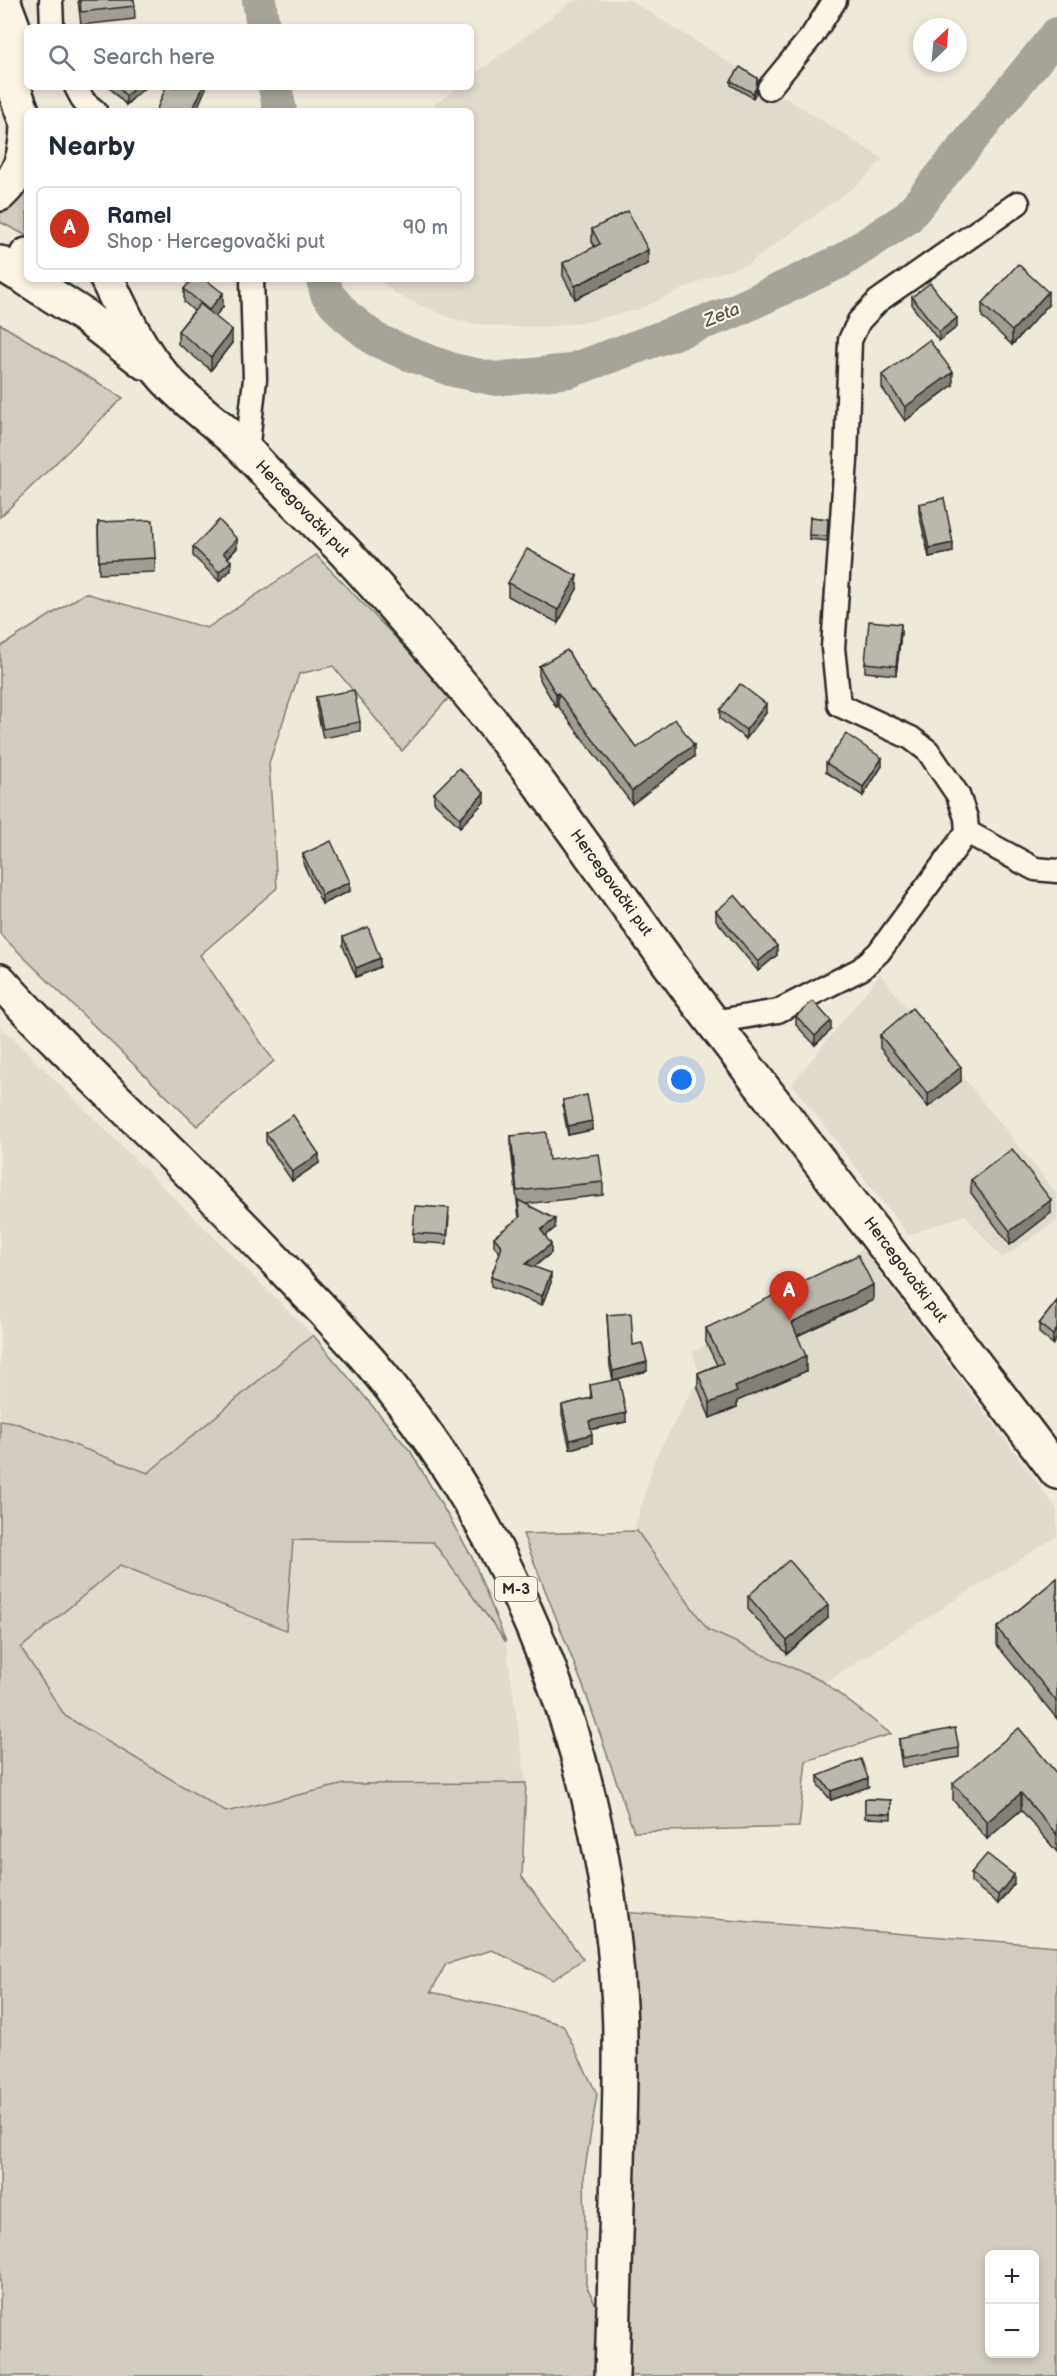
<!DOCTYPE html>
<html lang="en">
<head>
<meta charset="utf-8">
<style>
	body { margin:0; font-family:"Balsamiq Sans",sans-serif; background:#f2f2f3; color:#1f2937 }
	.controls { position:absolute; right:18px; bottom:18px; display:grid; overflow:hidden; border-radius:9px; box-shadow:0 3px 9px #0003 }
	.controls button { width:54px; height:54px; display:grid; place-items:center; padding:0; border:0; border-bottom:2px solid #e0e1e3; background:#fff; color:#1f2937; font:30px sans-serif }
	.compass { position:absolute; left:913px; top:18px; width:54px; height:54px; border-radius:50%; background:#fff; box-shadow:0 3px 9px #0003; rotate:26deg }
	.you { position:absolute; left:682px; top:1080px; width:21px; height:21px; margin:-15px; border:4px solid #fff; border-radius:50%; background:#1a73e8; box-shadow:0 0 0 9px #1a73e833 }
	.badge { display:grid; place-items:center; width:39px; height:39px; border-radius:50%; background:#c8321e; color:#fff; font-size:20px; font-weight:700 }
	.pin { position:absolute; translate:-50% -50px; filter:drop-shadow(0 2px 3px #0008) }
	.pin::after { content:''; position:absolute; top:32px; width:21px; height:18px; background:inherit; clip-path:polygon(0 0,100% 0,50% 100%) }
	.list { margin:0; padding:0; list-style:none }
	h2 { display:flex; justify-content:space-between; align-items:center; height:78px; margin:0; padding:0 24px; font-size:26px }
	h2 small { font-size:20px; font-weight:400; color:#747a83 }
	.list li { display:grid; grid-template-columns:39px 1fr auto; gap:18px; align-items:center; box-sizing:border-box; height:84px; margin:0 12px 12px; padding:0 12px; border:2px solid #e0e1e3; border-radius:9px }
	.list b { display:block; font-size:22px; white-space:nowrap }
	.list p { margin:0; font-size:20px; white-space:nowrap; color:#747a83 }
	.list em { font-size:20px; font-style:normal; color:#747a83 }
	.icon { flex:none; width:33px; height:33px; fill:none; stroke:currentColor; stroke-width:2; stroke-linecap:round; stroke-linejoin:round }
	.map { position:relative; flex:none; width:1057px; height:2376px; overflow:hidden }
	.search { position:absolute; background:#fff; box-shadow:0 3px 9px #0003; left:24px; top:24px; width:450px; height:66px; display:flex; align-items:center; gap:15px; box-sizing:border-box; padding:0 21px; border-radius:9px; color:#747a83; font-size:22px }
	.panel { position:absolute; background:#fff; box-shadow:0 3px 9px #0003; left:24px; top:108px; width:450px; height:174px; border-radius:9px }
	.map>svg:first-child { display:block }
	.built { fill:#e0dacc }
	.green { fill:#d2cdc0; stroke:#7e7c76; stroke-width:1.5; fill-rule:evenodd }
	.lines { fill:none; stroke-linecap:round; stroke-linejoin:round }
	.river { stroke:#a6a399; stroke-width:34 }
	.minor-casing { stroke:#2b2b2b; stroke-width:27 }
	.secondary-casing { stroke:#2b2b2b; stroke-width:38 }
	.primary-casing { stroke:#2b2b2b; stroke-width:38 }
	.minor { stroke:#fcf5e5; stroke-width:22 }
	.secondary { stroke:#fcf5e5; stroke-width:33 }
	.primary { stroke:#fcf5e5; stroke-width:33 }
	.wall { fill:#a29d94; stroke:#2b2b2b; stroke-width:1.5 }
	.shaded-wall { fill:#848078; stroke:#2b2b2b; stroke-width:1.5 }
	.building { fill:#bcb7ac; stroke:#2b2b2b; stroke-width:1.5 }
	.labels { text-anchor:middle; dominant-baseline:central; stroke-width:4.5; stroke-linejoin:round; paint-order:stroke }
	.shield { fill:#fcf5e5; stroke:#6a6863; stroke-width:1.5 }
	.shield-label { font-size:15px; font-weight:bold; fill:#2b2b2b }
	.street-label { font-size:16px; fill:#2b2b2b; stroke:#fcf5e5 }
	.water-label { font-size:18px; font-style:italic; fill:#565552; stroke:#fcf5e5 }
</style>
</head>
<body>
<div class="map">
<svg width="1057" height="2376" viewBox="0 0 1057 2376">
	<rect width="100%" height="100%" fill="#efe9da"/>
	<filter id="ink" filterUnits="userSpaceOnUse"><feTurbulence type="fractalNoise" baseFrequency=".0167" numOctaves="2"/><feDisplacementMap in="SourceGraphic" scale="12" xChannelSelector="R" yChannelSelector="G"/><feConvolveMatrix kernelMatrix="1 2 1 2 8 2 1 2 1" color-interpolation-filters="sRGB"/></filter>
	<g filter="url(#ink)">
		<!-- built -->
		<g class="built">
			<polygon points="575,0 630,0 883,159 861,182 748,264 714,275 637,310 589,321 546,327 504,327 477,324 453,319 397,295 379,279 471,279 471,111 426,111 458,87 471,87 471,77"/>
			<polygon points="880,974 1057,1194 1057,1221 1002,1258 965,1215 908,1235 792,1084"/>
			<polygon points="0,1026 313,1335 148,1473 13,1422 0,1420"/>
			<polygon points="862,1249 1057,1509 1057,1536 825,1682 709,1630 635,1528 655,1458 700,1376 693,1352"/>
			<polygon points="293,1540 433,1542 506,1642 526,1783 345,1784 226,1812 65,1716 21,1648 120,1565 286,1630"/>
		</g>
		<!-- green -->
		<g class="green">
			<polygon points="27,176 27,236 0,222 0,204"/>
			<polygon points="0,324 123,398 0,517"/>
			<polygon points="316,555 451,695 402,751 333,666 299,674 269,763 277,888 200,955 274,1061 197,1126 0,934 0,647 85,593 207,628"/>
			<path d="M313 1335 411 1452 472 1557 506 1642 433 1542 293 1540 286 1630 120 1565 21 1648 65 1716 226 1812 345 1784 526 1783 522 1877 583 1959 553 1980 492 1950 446 1964 431 1992 500 2007 563 2025 597 2094 584 2175 586 2285 612 2337 610 1911 1057 1946V2376H0V1420L13 1422 148 1473ZM990 2254H1034V2354H990Z"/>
			<polygon points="637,1531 708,1630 822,1681 891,1734 806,1761 799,1827 634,1832 585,1691 523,1534"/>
		</g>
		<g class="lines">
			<!-- river -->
			<g class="river">
				<polyline points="259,0 263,27"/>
				<polyline points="275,87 280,111"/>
				<polyline points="323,279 327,294 346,316 376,340 409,354 453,370 495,379 569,371 730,313 841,261 907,218 1057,34"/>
			</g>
			<!-- minor casing -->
			<g class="minor-casing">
				<g id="minor">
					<polyline points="51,0 52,27"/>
					<polyline points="76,87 84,102 95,111"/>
					<polyline points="769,88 812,36 835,0"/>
					<polyline points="247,452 255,379 252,279"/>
					<polyline points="967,832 1035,869 1057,871"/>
					<polyline points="713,1022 778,1011 861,969 879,952 967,832 966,818 958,795 928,751 911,738 839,705 833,648 846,460 850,340 859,321 878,301 1018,203"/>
				</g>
			</g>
			<!-- secondary casing -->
			<g class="secondary-casing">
				<g id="secondary">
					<polyline points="27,279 83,315 144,362"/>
					<path d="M107 279C123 312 140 351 165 378 191 407 225 428 251 456 280 488 312 518 342 549 384 594 424 641 464 688 546 786 616 893 693 996 813 1155 937 1312 1057 1472"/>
				</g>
			</g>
			<!-- primary casing -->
			<g class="primary-casing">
				<g id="primary">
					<polyline points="3,0 27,64"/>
					<polyline points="0,52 27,124"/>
					<path d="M0 194C21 175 26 153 27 126"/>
					<polyline points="0,263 18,274 27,255"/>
					<path d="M0 981C39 1025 82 1066 124 1107 182 1164 238 1221 294 1280 320 1307 346 1334 371 1363 523 1543 606 1770 619 2005 622 2059 619 2113 618 2166 616 2236 614 2306 612 2376"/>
				</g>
			</g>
			<!-- minor -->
			<use href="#minor" class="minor"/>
			<!-- secondary -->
			<use href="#secondary" class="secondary"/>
			<!-- primary -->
			<use href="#primary" class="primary"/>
		</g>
		<!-- wall -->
		<g class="wall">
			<polygon points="78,0 134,0 135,19 81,25"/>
			<polygon points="731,81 756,92 753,98 731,85"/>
			<polygon points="109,87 145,87 126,105"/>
			<polygon points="592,229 648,264 575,299 563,276 563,263 595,247 592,242"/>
			<polygon points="184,289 223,307 215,316 232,343 211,370 178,344 178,331 194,311 184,302"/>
			<polygon points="912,297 957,327 939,341 912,306"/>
			<polygon points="982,304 1048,305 1012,345 982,317"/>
			<polygon points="882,375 953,385 905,421 882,388"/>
			<polygon points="919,504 953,552 929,557 919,513"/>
			<polygon points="810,517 828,519 827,541 809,539"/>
			<polygon points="98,522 155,558 155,572 99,574"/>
			<polygon points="193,547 237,548 228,558 231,570 219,581 193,556"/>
			<polygon points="508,583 577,589 558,623 508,596"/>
			<polygon points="901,633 896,675 865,672 865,663"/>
			<polygon points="539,666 592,692 637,748 694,757 632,804 558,706 556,707 539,678"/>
			<polygon points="316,697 360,722 360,731 323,738 316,706"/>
			<polygon points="720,710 766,713 746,739 720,719"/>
			<polygon points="826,763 882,766 863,796 826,772"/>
			<polygon points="434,793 484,802 460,827 434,802"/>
			<polygon points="303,854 350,891 322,904 303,863"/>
			<polygon points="716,911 777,955 758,971 716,920"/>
			<polygon points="343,937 380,967 356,977 343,946"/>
			<polygon points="796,1016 831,1030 815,1045 796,1025"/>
			<polygon points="880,1035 961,1081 928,1107 880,1048"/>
			<polygon points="563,1100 592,1130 568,1135 563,1109"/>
			<polygon points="266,1133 319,1163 292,1181 266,1142"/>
			<polygon points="511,1136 549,1160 603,1182 603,1195 524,1204 555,1228 545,1236 551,1253 534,1267 551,1282 542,1305 491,1286 491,1277 500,1253 494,1246 494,1237 519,1218 511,1149"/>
			<polygon points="971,1180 1051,1213 1010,1245 971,1193"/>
			<polygon points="449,1217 447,1244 413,1242 413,1233"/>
			<polygon points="873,1300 797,1336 806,1371 737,1401 737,1407 710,1418 698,1388 698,1373 717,1365 706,1342 706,1328"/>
			<polygon points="1057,1301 1053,1344 1039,1333 1039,1324"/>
			<polygon points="607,1315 633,1345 647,1371 613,1380 610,1367"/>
			<polygon points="590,1385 626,1422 591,1429 592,1443 570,1449 562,1414 562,1405 591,1398"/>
			<polygon points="1057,1578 1057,1719 997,1645 997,1628"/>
			<polygon points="748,1596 828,1618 787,1654 748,1609"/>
			<polygon points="899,1739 959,1748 959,1757 902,1767 899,1748"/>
			<polygon points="1057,1774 1057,1852 1021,1810 987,1839 953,1800 953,1783"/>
			<polygon points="818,1776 868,1787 831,1800 818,1785"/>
			<polygon points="865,1799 891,1800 891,1819 865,1818"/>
			<polygon points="971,1873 1014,1884 998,1904 971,1882"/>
		</g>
		<!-- shaded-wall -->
		<g class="shaded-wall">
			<polygon points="757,78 756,92 753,98 753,93"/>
			<polygon points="135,87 145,87 126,105 126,96"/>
			<polygon points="203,87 206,87 206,88 196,111 192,111"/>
			<polygon points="648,250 648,264 575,299 575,286"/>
			<polygon points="1048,292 1048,305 1012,345 1012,331"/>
			<polygon points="223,293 223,307 209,323 209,310"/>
			<polygon points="957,318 957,327 939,341 939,332"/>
			<polygon points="232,330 232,343 211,370 211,357"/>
			<polygon points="953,372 953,385 905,421 905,407"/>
			<polygon points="237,539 237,548 223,562 223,553"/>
			<polygon points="953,543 953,552 929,557 929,548"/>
			<polygon points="231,561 231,570 219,581 219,572"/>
			<polygon points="577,576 577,589 558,623 558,610"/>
			<polygon points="901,624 901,633 896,675 896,666"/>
			<polygon points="558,693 558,706 556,707 556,694"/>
			<polygon points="766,704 766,713 746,739 746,730"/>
			<polygon points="694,745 694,757 632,804 632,791"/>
			<polygon points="882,758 882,766 863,796 863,787"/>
			<polygon points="484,793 484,802 460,827 460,818"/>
			<polygon points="350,882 350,891 322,904 322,895"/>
			<polygon points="777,946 777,955 758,971 758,962"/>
			<polygon points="380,958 380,967 356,977 356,968"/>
			<polygon points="831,1021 831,1030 815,1045 815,1036"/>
			<polygon points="961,1067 961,1081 928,1107 928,1094"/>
			<polygon points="592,1121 592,1130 568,1135 568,1126"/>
			<polygon points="319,1154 319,1163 292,1181 292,1172"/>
			<polygon points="1051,1200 1051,1213 1010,1245 1010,1231"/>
			<polygon points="555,1219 555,1228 541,1239 541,1230"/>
			<polygon points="551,1244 551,1253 526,1273 526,1264"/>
			<polygon points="551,1273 551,1282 542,1305 542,1296"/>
			<polygon points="873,1285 873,1300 792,1338 792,1323"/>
			<polygon points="1057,1329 1057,1338 1053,1344 1053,1335"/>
			<polygon points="806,1356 806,1371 737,1401 737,1407 710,1418 710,1403 735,1387"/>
			<polygon points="647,1362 647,1371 613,1380 613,1371"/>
			<polygon points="626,1413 626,1422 589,1430 589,1421"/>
			<polygon points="592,1434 592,1443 570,1449 570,1440"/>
			<polygon points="828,1605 828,1618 787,1654 787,1641"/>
			<polygon points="868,1778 868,1787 831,1800 831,1791"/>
			<polygon points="1021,1793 1021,1810 987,1839 987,1822"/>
			<polygon points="1014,1875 1014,1884 998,1904 998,1895"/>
		</g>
		<!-- building -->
		<g class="building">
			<polygon points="80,0 134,0 135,6 81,12"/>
			<polygon points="740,67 757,78 756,88 753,93 731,81"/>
			<polygon points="118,87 135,87 126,96"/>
			<polygon points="166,87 203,87 192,111 156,111"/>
			<polygon points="628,211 648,250 575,286 563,263 600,244 592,229"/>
			<polygon points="1018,264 1048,292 1012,331 982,304"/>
			<polygon points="192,279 205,279 223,293 209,310 184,289"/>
			<polygon points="930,283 957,318 939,332 912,297"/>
			<polygon points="200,304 232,330 211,357 178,331"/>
			<polygon points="929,340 953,372 905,407 882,375"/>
			<polygon points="944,498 953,543 929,548 919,504"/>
			<polygon points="810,517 828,519 827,536 809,535"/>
			<polygon points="153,520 155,558 99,561 98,522"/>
			<polygon points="219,520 237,539 223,553 231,561 219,572 193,547"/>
			<polygon points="527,549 577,576 558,610 508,583"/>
			<polygon points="869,621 901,624 896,666 865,663"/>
			<polygon points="567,650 592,692 594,691 637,748 675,719 694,745 632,791 558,693 556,694 539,666"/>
			<polygon points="740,684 766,704 746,730 720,710"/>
			<polygon points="354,690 360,722 323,729 316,697"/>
			<polygon points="846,734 882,758 863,787 826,763"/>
			<polygon points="459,768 484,793 460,818 434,793"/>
			<polygon points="331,841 350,882 322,895 303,854"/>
			<polygon points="735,895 777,946 758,962 716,911"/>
			<polygon points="368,927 380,958 356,968 343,937"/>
			<polygon points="813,1001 831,1021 815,1036 796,1016"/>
			<polygon points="912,1008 961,1067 928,1094 880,1035"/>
			<polygon points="587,1095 592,1121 568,1126 563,1100"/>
			<polygon points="293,1115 319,1154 292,1172 266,1133"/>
			<polygon points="546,1132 549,1160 599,1154 603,1182 517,1191 511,1136"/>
			<polygon points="1012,1149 1051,1200 1010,1231 971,1180"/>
			<polygon points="518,1200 555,1219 541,1230 551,1244 526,1264 551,1273 542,1296 491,1277 502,1247 494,1237 520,1217"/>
			<polygon points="415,1206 449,1208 447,1235 413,1233"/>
			<polygon points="858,1255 873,1285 792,1323 806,1356 735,1387 737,1392 710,1403 698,1373 723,1363 706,1328"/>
			<polygon points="1057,1301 1057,1329 1053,1335 1039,1324"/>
			<polygon points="631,1313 633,1345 642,1343 647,1362 613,1371 610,1358 607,1315"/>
			<polygon points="619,1379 626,1413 589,1421 592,1434 570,1440 562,1405 592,1398 590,1385"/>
			<polygon points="789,1560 828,1605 787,1641 748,1596"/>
			<polygon points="1057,1578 1057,1702 997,1628"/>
			<polygon points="955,1728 959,1748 902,1758 899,1739"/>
			<polygon points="1019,1728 1057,1774 1057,1835 1021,1793 987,1822 953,1783"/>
			<polygon points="861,1759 868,1778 831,1791 818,1776"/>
			<polygon points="865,1799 891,1800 891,1814 865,1813"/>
			<polygon points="987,1854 1014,1875 998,1895 971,1873"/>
		</g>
	</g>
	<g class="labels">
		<!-- shield labels -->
		<rect class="shield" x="495" y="1577" width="42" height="24" rx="4.5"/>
		<g class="shield-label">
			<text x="516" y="1589">M-3</text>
		</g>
		<!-- street labels -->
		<g class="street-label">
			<text transform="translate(302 509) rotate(46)">Hercegovački put</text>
			<text transform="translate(611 883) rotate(54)">Hercegovački put</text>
			<text transform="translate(905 1270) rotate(53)">Hercegovački put</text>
		</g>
		<!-- water labels -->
		<g class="water-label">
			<text transform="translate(722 315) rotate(-22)">Zeta</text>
		</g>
	</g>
</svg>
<div class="controls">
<button>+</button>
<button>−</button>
</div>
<svg class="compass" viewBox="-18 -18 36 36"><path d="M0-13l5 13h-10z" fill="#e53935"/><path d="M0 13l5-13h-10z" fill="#747a83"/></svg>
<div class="you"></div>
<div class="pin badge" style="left:789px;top:1321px">A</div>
<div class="search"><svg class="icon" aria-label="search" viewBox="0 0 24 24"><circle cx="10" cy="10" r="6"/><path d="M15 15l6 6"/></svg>Search here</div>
<section class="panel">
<h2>Nearby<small></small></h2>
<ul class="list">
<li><span class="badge">A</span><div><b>Ramel</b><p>Shop · Hercegovački put</p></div><em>90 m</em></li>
</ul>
</section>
</div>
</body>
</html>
